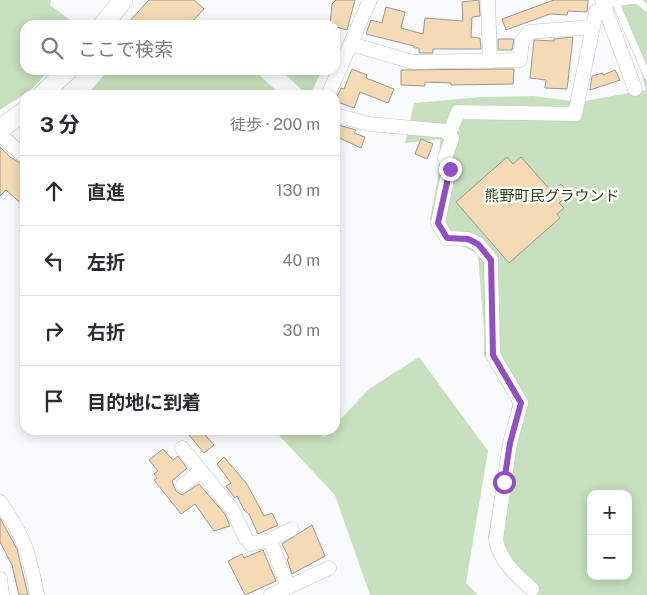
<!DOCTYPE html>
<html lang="ja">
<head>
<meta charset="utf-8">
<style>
	body { margin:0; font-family:"Public Sans","Noto Sans JP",sans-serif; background:#f2f2f3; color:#2b2b33 }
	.controls { position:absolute; right:15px; bottom:15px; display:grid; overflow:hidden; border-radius:10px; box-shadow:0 2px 12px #0003 }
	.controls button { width:45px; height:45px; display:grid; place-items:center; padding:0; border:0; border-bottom:1px solid #e1e1e2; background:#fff; color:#2b2b33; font:25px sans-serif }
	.stop { position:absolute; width:15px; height:15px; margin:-11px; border:4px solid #914fc4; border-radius:50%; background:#fff }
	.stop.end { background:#914fc4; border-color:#fff; box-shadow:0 1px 5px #0008 }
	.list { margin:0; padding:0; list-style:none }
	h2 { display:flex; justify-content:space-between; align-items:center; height:65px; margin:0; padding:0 20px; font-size:21px }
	h2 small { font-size:16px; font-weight:400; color:#7c7c81 }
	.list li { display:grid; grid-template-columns:32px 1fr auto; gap:15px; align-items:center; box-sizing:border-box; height:70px; padding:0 20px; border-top:1px solid #e1e1e2 }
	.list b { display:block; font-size:19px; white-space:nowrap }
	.list em { font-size:16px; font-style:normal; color:#7c7c81 }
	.icon { flex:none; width:28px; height:28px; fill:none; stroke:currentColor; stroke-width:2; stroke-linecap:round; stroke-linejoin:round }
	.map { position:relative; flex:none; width:647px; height:595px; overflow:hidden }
	.search { position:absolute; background:#fff; box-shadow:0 2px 12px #0003; left:20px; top:20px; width:320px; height:55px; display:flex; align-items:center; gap:12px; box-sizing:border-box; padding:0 18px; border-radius:15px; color:#7c7c81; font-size:19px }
	.panel { position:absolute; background:#fff; box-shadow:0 2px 12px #0003; left:20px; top:90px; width:320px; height:345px; border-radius:15px }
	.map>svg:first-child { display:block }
	.green { fill:#c7e0be; fill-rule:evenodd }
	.building { fill:#f4dbb5; stroke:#989796 }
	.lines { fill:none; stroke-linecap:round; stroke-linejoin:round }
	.lane-casing { stroke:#c1c2c3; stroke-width:8 }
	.street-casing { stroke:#c1c2c3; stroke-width:15 }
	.secondary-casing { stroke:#c1c2c3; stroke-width:20 }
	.lane { stroke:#fff; stroke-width:7 }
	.street { stroke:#fff; stroke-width:14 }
	.secondary { stroke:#fff; stroke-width:19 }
	.route { stroke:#914fc4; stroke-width:6 }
	.labels { text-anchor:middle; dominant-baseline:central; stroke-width:4.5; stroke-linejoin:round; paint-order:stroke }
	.park-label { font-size:15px; fill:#1d3f0c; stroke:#fff }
</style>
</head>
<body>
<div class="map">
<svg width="647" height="595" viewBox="0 0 647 595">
	<rect width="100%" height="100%" fill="#f9fafb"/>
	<!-- green -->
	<g class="green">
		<polygon points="0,0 51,0 50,5 77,25 25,25 25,70 49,70 32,89 0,110"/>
		<path d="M618 0H647V595H535L520 588 505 574 488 538 502 451 513 402 484 355V330L478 255 467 248 440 240 430 219 439 172 440 139 405 143 414 103 481 97 533 96 579 102 646 90 627 21ZM591 494H628V576H591Z"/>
		<polygon points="108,70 150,70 156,75 161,70 254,70 281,95 87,95"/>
		<polygon points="281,70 322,70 310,95 307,95"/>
		<polygon points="419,357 488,451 466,583 478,595 370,595 335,495 274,430 316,430 324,437 331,430 335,430 335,425 369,389"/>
	</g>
	<!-- building -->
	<g class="building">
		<polygon points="149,0 194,0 204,9 189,25 126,25"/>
		<polygon points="336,0 355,0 347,30 330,25 332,4"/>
		<polygon points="479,0 480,16 472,17 471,37 480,38 481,49 433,49 433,53 419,53 419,48 414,48 414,46 366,34 371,20 382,23 386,7 405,12 401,28 423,34 425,18 463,21 462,2"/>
		<polygon points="554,0 588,0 587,12 568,11 567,15 550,14 506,30 502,19"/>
		<polygon points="573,37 567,89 545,88 546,80 530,78 534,40 554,41 554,39"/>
		<polygon points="498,39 514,39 512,50 498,50"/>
		<polygon points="352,69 367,75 366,78 394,89 388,103 360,92 354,108 335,101 341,88 344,89"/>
		<polygon points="497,69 514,69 513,84 451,85 451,83 425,82 425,86 401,85 401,70"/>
		<polygon points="615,70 620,80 590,90 592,76 603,73 603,75"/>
		<polygon points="335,124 356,130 354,133 365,137 361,148 335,136"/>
		<polygon points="421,139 433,144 427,159 415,154"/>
		<polygon points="0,147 10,157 25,166 25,207 6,190 0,196"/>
		<polygon points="507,157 513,164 521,157 552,192 561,184 569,194 559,203 564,208 557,214 560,218 509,263 456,202"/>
		<polygon points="185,430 201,430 214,445 204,453"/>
		<polygon points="163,449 173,460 178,456 187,468 172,481 176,491 182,495 199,484 225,514 230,526 214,531 195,504 181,514 154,480 157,478 154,474 158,471 149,460"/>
		<polygon points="224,457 247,484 264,516 272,513 278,525 258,534 249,514 244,510 237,496 235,498 226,486 231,483 217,464"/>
		<polygon points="0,518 17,549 28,595 19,595 12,565 0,542"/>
		<polygon points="312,525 325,556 292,574 287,559 289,558 282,544"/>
		<polygon points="263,550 276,581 245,595 228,561 242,554 244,558"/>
	</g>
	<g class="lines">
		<!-- lane casing -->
		<g class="lane-casing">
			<g id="lane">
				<polyline points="618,2 618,8 647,75"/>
				<polyline points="604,4 637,0 647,8"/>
			</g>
		</g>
		<!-- street casing -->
		<g class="street-casing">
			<g id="street">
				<polyline points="488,0 490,61"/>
				<polyline points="602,0 635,89"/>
				<polyline points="351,44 413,62 520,60 522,41 529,32 592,27"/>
				<polyline points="328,95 370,0"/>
				<path d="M335 115 369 124 446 131 452 138 445 158 449 169 438 223 447 238 468 239 478 244 491 260 493 355 521 403 510 443 496 539C499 560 516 575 532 589"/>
				<polyline points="449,134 458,112 575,114 596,12 606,9"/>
				<polyline points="0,135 25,157"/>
				<polyline points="182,448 232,509 246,539 251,544 270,540 288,587"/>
				<polyline points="183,485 201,471"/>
				<path d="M0 502C25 538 29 553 37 595"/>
				<polyline points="270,540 292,529"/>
				<polyline points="0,579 2,595"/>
				<polyline points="271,595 329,568"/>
			</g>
		</g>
		<!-- secondary casing -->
		<g class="secondary-casing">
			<g id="secondary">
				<polyline points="103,25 123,0"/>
				<polyline points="42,95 68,70"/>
				<polyline points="0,129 25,111"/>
			</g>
		</g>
		<!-- lane -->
		<use href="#lane" class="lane"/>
		<!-- street -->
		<use href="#street" class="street"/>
		<!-- secondary -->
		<use href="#secondary" class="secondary"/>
	</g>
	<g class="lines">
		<!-- route -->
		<polyline class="route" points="450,169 438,223 447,238 468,239 478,244 491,260 493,355 521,403 510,443 504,482"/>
	</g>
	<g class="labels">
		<!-- park labels -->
		<g class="park-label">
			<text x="552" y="195">熊野町民グラウンド</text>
		</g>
	</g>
</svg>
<div class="controls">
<button>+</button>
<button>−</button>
</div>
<div class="stop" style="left:504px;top:482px"></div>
<div class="stop end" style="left:450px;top:169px"></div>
<div class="search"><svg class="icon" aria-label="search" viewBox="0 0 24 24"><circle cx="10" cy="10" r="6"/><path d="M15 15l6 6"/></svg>ここで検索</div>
<section class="panel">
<h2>3 分<small>徒歩 · 200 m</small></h2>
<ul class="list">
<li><svg class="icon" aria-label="ahead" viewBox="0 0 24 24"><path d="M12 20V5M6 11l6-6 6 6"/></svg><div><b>直進</b></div><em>130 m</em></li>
<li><svg class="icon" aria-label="left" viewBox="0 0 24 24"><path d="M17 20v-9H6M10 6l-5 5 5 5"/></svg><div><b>左折</b></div><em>40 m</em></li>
<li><svg class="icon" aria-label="right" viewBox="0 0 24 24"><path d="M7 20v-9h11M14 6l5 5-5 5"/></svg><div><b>右折</b></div><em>30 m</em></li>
<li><svg class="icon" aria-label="arrive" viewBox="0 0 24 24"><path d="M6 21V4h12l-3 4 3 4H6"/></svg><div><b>目的地に到着</b></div></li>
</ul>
</section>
</div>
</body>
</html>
